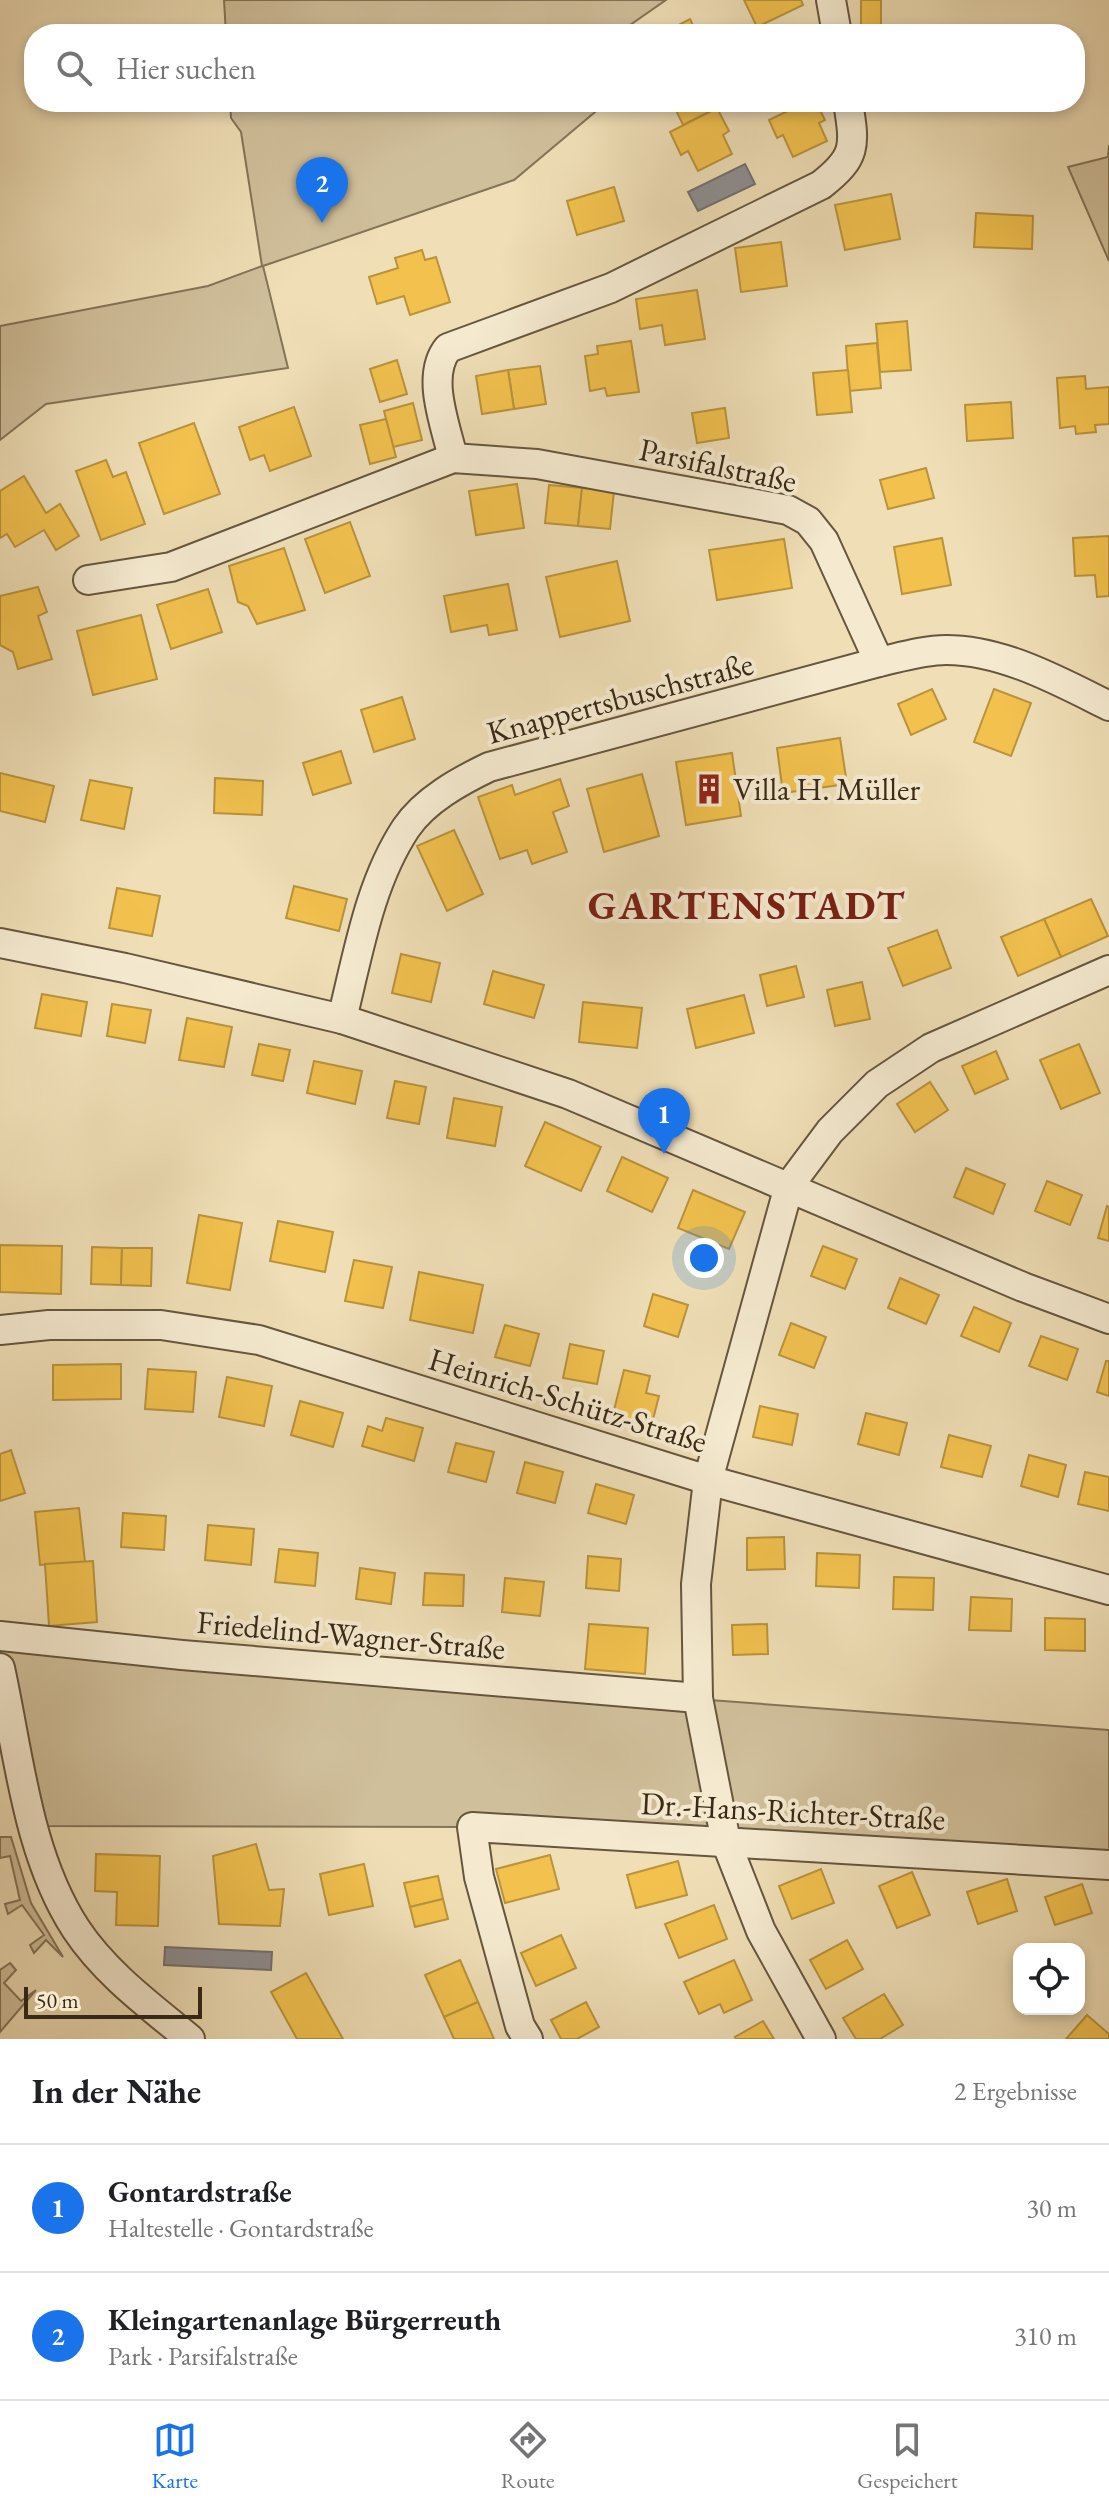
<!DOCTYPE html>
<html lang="de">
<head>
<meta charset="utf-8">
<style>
	body { margin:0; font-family:"EB Garamond",serif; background:#f2f2f2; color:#202124 }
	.controls { position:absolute; right:24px; bottom:24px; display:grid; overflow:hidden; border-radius:16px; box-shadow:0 4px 12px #0003 }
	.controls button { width:72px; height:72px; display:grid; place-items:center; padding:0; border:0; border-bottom:2px solid #e0e0e0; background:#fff; color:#202124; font:40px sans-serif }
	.scale { position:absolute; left:24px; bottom:20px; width:178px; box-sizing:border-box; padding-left:8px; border:4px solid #392916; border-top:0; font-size:22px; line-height:28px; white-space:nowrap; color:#392916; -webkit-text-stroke:6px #f5ead0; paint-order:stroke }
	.you { position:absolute; left:704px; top:1258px; width:28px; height:28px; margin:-20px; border:6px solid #fff; border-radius:50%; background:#1a73e8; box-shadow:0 0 0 12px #1a73e833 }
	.badge { display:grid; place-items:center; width:52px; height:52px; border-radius:50%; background:#1a73e8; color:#fff; font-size:26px; font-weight:700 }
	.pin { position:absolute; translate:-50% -66px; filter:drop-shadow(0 2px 4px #0008) }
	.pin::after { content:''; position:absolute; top:42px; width:28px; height:24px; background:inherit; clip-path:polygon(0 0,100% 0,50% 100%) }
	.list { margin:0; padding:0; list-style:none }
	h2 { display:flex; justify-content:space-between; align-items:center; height:104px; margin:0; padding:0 32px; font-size:34px }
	h2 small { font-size:26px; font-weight:400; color:#757577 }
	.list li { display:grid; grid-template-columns:52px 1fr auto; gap:24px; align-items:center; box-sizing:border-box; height:128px; padding:0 32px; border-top:2px solid #e0e0e0 }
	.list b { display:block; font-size:30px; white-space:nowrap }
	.list p { margin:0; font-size:26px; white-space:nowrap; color:#757577 }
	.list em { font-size:26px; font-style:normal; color:#757577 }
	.icon { flex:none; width:44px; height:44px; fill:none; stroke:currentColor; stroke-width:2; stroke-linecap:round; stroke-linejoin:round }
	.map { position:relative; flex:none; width:1109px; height:2039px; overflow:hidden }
	.search { position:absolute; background:#fff; box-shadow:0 4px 12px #0003; left:24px; right:24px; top:24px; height:88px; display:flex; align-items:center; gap:20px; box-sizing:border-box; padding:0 28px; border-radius:32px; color:#757577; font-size:30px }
	.sheet { height:360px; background:#fff }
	nav { display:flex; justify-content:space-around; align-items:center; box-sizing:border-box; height:112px; border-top:2px solid #e0e0e0; background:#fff; font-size:22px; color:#757577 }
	nav a { display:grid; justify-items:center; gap:4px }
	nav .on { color:#1a73e8 }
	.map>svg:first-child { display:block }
	.green { fill:#d0bf9b; stroke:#847458; stroke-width:2 }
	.homes { fill:#f2c14e; stroke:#ba933d; stroke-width:2 }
	.industry { fill:#8d8d92; stroke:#746f6d; stroke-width:2 }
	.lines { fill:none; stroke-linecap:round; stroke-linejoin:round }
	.minor-casing { stroke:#66563e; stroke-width:32 }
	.minor { stroke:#f5ead0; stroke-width:28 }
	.labels { text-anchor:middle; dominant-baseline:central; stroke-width:8; stroke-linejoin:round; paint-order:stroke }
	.street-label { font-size:32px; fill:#392916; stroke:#f5ead0 }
	.poi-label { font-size:32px; fill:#392916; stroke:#f5ead0; text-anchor:start }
	.district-label { font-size:40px; font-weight:bold; letter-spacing:2px; fill:#7a1f14; stroke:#f5ead0 }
</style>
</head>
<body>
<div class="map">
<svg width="1109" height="2039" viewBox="0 0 1109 2039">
	<rect width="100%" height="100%" fill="#efdeb6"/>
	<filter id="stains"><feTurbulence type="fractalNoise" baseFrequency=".0025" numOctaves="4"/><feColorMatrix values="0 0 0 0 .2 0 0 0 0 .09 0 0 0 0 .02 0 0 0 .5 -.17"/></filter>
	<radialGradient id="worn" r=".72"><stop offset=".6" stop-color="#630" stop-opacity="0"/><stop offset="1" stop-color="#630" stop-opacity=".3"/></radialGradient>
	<!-- green -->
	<g class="green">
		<polygon points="224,0 666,0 617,34 226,34"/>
		<polygon points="230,102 607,102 514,180 263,266 288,368 46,404 0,440 0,326 208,286 262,266 241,132 231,118"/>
		<polygon points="1109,145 1109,261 1068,167 1108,157"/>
		<polygon points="0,1637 696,1699 1109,1730 1109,1865 473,1827 35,1826 0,1665"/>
		<polygon points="0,1837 11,1837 31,1903 63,1957 46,1940 34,1953 30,1945 44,1935 22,1905 8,1914 5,1904 20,1900 10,1856 0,1858"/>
		<polygon points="10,1963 16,1970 4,1983 21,2001 36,1990 0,2032 0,1970"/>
	</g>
	<!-- homes -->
	<g class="homes">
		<polygon points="744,0 801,0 803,5 757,27"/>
		<rect x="861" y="0" width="20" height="25"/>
		<polygon points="690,19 697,34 661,34"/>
		<polygon points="663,102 714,102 717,108 683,125 673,104 666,108"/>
		<polygon points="806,102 816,102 825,120 819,123 827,141 793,157 783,135 777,138 769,120"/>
		<polygon points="717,108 729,131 723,135 732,154 698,171 688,151 681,155 670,132"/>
		<polygon points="614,187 624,221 577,235 567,201"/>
		<polygon points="891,194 900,239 845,250 835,205"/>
		<polygon points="976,213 1033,216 1032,249 974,247"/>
		<polygon points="781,242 787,286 741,292 735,248"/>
		<polygon points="422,250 425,260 436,257 450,302 410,315 404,296 377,304 369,277 398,268 395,258"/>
		<polygon points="697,290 705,339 665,345 662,325 640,329 636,299"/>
		<polygon points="907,321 911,370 880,372 876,324"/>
		<polygon points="631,341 639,392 607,396 605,388 590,391 585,356 598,354 597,346"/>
		<polygon points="877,343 881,388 849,391 846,346"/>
		<polygon points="397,360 407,394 380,402 370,369"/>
		<polygon points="540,366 546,404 514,409 508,370"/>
		<polygon points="508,370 514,409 482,414 476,376"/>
		<polygon points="848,370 852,412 817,415 813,373"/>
		<polygon points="1085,376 1086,389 1109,387 1109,424 1095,425 1096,432 1076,434 1075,426 1060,428 1057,378"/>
		<polygon points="1011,402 1013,438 967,441 965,405"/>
		<polygon points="413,403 422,440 393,447 384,411"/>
		<polygon points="294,407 311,456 270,471 264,455 250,460 239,427"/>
		<polygon points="725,408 729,438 697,443 692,413"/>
		<polygon points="386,419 396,457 370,464 360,425"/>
		<polygon points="194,423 220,494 164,514 139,443"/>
		<polygon points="106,460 113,477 126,472 145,524 101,540 76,471"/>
		<polygon points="926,468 934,498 888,509 880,480"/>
		<polygon points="24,476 46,513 60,504 79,536 56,550 44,530 15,547 7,534 0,538 0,491"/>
		<polygon points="517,484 524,528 476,535 469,491"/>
		<polygon points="549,485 582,488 578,526 545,523"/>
		<polygon points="582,488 614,491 610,529 578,526"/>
		<polygon points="350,522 370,576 325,593 305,539"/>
		<polygon points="1109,536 1109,596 1097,597 1095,575 1075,576 1073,538"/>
		<polygon points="942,538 951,585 902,594 894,547"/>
		<polygon points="784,539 792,588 717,600 709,550"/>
		<polygon points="284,548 305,610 257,624 248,606 238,602 229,566"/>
		<polygon points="617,561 630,621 560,637 546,577"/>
		<polygon points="508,584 517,630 489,635 487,625 451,632 444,596"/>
		<polygon points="38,587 47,612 38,616 52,659 18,669 13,652 0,645 0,596"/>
		<polygon points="208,589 222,632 171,649 157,605"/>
		<polygon points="141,615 157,679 93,695 77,631"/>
		<polygon points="932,689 946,719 911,735 898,704"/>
		<polygon points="994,689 1031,703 1011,756 974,742"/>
		<polygon points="402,697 415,739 374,752 361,710"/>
		<polygon points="840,738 847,784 783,793 777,748"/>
		<polygon points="341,751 351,783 313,795 303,763"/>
		<polygon points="732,753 741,816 686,825 676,762"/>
		<polygon points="0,773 54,786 45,822 0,811"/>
		<polygon points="642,774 659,836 604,852 587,789"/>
		<polygon points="215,778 263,781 262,815 214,813"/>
		<polygon points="560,779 569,806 553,812 567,852 532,864 527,850 500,859 478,797 512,785 515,795"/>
		<polygon points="90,780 132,788 124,829 81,820"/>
		<polygon points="454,830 483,894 447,911 417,846"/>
		<polygon points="294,886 347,899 339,931 286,918"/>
		<polygon points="117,888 160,896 152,936 109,928"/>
		<polygon points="1091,899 1108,936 1061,957 1044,919"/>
		<polygon points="1044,919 1061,957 1018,976 1001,937"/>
		<polygon points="937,930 951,968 903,986 888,948"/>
		<polygon points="401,954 440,963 431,1002 392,993"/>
		<polygon points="796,966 804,997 767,1006 760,975"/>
		<polygon points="493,971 544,985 534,1018 484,1004"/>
		<polygon points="862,982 870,1019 835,1026 827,990"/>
		<polygon points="42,994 87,1002 81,1036 35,1028"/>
		<polygon points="744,995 754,1033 696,1048 687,1009"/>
		<polygon points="583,1002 642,1008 637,1048 579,1042"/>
		<polygon points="112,1004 151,1010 145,1043 107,1036"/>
		<polygon points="187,1018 232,1027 224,1067 179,1060"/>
		<polygon points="259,1044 290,1050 283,1081 252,1075"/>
		<polygon points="1079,1044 1100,1093 1061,1109 1040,1060"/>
		<polygon points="996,1051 1008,1079 975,1094 962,1066"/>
		<polygon points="314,1061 362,1071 355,1104 307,1093"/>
		<polygon points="395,1081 426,1087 419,1124 387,1118"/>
		<polygon points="930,1082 948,1110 915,1132 897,1104"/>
		<polygon points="454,1098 502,1107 495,1146 447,1138"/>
		<polygon points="545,1122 601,1147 581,1191 525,1166"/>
		<polygon points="622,1157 668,1178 652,1212 607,1191"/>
		<polygon points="966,1168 1005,1184 993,1214 954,1197"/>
		<polygon points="1047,1181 1082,1195 1070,1225 1035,1211"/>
		<polygon points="693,1190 745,1212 729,1249 678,1228"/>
		<polygon points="1107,1206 1109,1207 1109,1241 1098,1238"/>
		<polygon points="199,1215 242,1223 230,1290 187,1283"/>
		<polygon points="278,1221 333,1232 325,1272 270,1261"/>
		<polygon points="0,1245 62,1246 61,1294 0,1292"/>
		<polygon points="823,1246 857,1259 845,1289 811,1276"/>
		<polygon points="92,1247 122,1248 121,1285 91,1284"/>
		<polygon points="122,1248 152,1248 151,1286 121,1285"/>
		<polygon points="354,1260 392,1267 383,1308 345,1301"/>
		<polygon points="419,1272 483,1285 473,1333 410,1320"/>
		<polygon points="900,1278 939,1295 926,1324 888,1308"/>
		<polygon points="653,1294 688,1305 678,1337 644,1326"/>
		<polygon points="974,1307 1011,1323 999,1352 961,1336"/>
		<polygon points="791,1323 826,1337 814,1368 779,1355"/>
		<polygon points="505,1325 539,1334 530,1366 495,1357"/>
		<polygon points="1041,1336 1078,1349 1067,1380 1029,1366"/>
		<polygon points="570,1344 604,1351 597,1384 563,1378"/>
		<polygon points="1106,1361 1109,1361 1109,1396 1097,1392"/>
		<polygon points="121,1364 121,1399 53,1400 53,1365"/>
		<polygon points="148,1369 196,1372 193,1412 145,1409"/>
		<polygon points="624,1370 650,1376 646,1393 659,1396 651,1427 612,1418"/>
		<polygon points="227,1377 272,1386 264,1426 219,1417"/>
		<polygon points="300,1401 343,1413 333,1447 291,1435"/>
		<polygon points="760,1406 798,1414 792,1445 753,1437"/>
		<polygon points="866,1413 907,1423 899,1455 858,1444"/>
		<polygon points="386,1418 423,1428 414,1461 362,1446 368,1426 382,1431"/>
		<polygon points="949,1435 991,1446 982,1477 941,1467"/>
		<polygon points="456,1443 494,1452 486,1482 448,1472"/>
		<polygon points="11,1450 25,1493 0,1501 0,1454"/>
		<polygon points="1029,1455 1066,1465 1058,1497 1021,1486"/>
		<polygon points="525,1462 563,1472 555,1503 517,1493"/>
		<polygon points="1085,1472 1109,1477 1109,1511 1078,1504"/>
		<polygon points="596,1484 634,1495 626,1524 588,1513"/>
		<polygon points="79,1508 85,1562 40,1565 35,1512"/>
		<polygon points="123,1513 166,1516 164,1550 121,1547"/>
		<polygon points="208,1525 254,1529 251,1565 205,1560"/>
		<polygon points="784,1537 785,1569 747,1570 747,1538"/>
		<polygon points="279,1549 318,1553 315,1586 275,1582"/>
		<polygon points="817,1553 860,1555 859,1588 816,1586"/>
		<polygon points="588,1556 621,1559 619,1591 586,1588"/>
		<polygon points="93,1561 97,1622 49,1626 45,1564"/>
		<polygon points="360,1568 395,1573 391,1604 356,1599"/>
		<polygon points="425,1573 464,1575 463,1606 423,1605"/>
		<polygon points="894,1577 934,1578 933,1610 893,1609"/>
		<polygon points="505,1578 544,1582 540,1616 502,1612"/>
		<polygon points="971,1597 1012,1599 1011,1631 969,1630"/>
		<polygon points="1045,1618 1085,1619 1085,1651 1045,1650"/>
		<polygon points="589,1624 648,1628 645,1674 585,1669"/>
		<polygon points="767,1624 768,1654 733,1655 732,1625"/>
		<polygon points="256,1844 269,1890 284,1889 280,1926 219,1924 213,1856"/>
		<polygon points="96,1854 160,1856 158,1926 116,1925 117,1892 95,1891"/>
		<polygon points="550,1855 559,1889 505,1903 496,1869"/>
		<polygon points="678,1861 687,1895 636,1908 627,1875"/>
		<polygon points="364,1864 373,1906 329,1915 320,1874"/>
		<polygon points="821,1869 834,1903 792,1919 779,1886"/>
		<polygon points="912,1872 930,1915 897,1928 879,1886"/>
		<polygon points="438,1876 443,1899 410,1907 404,1883"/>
		<polygon points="1007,1879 1017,1911 978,1924 967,1892"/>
		<polygon points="1082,1884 1092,1913 1055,1925 1045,1897"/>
		<polygon points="443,1899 448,1919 415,1927 410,1907"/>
		<polygon points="714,1905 727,1939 679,1958 665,1924"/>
		<polygon points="561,1935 576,1968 536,1986 521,1953"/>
		<polygon points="847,1940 863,1969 826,1989 810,1960"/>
		<polygon points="460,1960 478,2002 444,2017 425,1975"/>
		<polygon points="734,1960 752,2000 724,2013 720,2004 699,2014 684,1982"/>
		<polygon points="306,1973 343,2039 297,2039 271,1992"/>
		<polygon points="884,1994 903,2025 880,2039 856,2039 843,2018"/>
		<polygon points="478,2002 494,2039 454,2039 444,2017"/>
		<polygon points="586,2002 599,2027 577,2039 561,2039 551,2020"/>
		<polygon points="1087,2015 1109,2034 1109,2039 1066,2039"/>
		<polygon points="763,2021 774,2039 736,2039 735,2037"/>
	</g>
	<!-- industry -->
	<g class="industry">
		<polygon points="745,164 755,184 698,211 688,192"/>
		<polygon points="165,1947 272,1952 271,1970 164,1965"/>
	</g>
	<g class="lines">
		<!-- minor casing -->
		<g class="minor-casing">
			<g id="minor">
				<polyline points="831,0 837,34"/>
				<path d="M453 458C446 426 425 376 448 348L611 288 821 185C857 157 855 146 848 102"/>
				<polyline points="88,580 171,567 453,458 537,464 788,510 808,521 824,541 879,662"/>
				<polyline points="0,943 125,968 342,1019 568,1094 1023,1287 1109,1319"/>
				<path d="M342 1019C358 955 369 884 406 828 425 800 460 781 489 767L879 662C901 657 924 650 946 650 1003 650 1059 681 1109 706"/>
				<polyline points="0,1330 49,1325 161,1325 259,1340 708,1480 1109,1590"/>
				<polyline points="0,1636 182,1655 698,1698"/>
				<path d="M0 1668C19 1755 27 1854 76 1929 105 1973 150 2006 190 2039"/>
				<polyline points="528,2039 520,2026 479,1877 472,1827 1109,1865"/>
				<polyline points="821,2039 761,1931 726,1842 698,1698 696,1584 708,1480 789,1186 830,1131 877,1084 931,1048 1109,970"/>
			</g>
		</g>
		<!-- minor -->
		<use href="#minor" class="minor"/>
	</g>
	<!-- icons -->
	<defs>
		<g id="building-bare" transform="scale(2.4)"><path d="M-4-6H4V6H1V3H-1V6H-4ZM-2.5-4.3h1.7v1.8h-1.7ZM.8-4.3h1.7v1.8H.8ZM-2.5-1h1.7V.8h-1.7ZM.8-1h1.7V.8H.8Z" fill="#8f2418" stroke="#f5ead0" stroke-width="2.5" paint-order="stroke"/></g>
	</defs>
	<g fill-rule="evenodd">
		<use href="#building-bare" x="709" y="789"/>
	</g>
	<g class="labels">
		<!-- street labels -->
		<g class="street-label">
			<text transform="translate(718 465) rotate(12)">Parsifalstraße</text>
			<text transform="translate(620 698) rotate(-15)">Knappertsbuschstraße</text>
			<text transform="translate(568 1400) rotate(17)">Heinrich-Schütz-Straße</text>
			<text transform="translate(351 1635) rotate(5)">Friedelind-Wagner-Straße</text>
			<text transform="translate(793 1811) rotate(3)">Dr.-Hans-Richter-Straße</text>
		</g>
		<!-- poi labels -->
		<g class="poi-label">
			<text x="733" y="789">Villa H. Müller</text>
		</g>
		<!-- district labels -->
		<g class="district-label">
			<text x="747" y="905">GARTENSTADT</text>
		</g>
	</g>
	<rect width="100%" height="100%" filter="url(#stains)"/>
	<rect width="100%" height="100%" fill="url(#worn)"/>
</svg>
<div class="controls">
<button><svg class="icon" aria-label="locate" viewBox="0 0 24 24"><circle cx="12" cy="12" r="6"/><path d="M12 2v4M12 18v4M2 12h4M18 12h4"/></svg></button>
</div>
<div class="scale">50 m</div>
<div class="you"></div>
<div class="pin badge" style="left:664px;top:1154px">1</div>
<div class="pin badge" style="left:322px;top:223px">2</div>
<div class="search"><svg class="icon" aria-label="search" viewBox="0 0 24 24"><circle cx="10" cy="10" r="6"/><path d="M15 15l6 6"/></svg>Hier suchen</div>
</div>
<section class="sheet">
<h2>In der Nähe<small>2 Ergebnisse</small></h2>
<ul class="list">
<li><span class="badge">1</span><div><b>Gontardstraße</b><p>Haltestelle · Gontardstraße</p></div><em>30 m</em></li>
<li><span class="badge">2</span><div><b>Kleingartenanlage Bürgerreuth</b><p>Park · Parsifalstraße</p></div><em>310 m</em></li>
</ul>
</section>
<nav>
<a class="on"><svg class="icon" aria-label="map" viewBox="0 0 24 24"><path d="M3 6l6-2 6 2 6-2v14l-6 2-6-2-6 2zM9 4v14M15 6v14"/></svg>Karte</a>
<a><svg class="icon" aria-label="directions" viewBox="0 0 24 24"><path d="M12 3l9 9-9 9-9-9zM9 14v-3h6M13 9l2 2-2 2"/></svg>Route</a>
<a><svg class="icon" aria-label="saved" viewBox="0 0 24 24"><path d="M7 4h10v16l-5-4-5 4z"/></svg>Gespeichert</a>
</nav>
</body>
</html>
